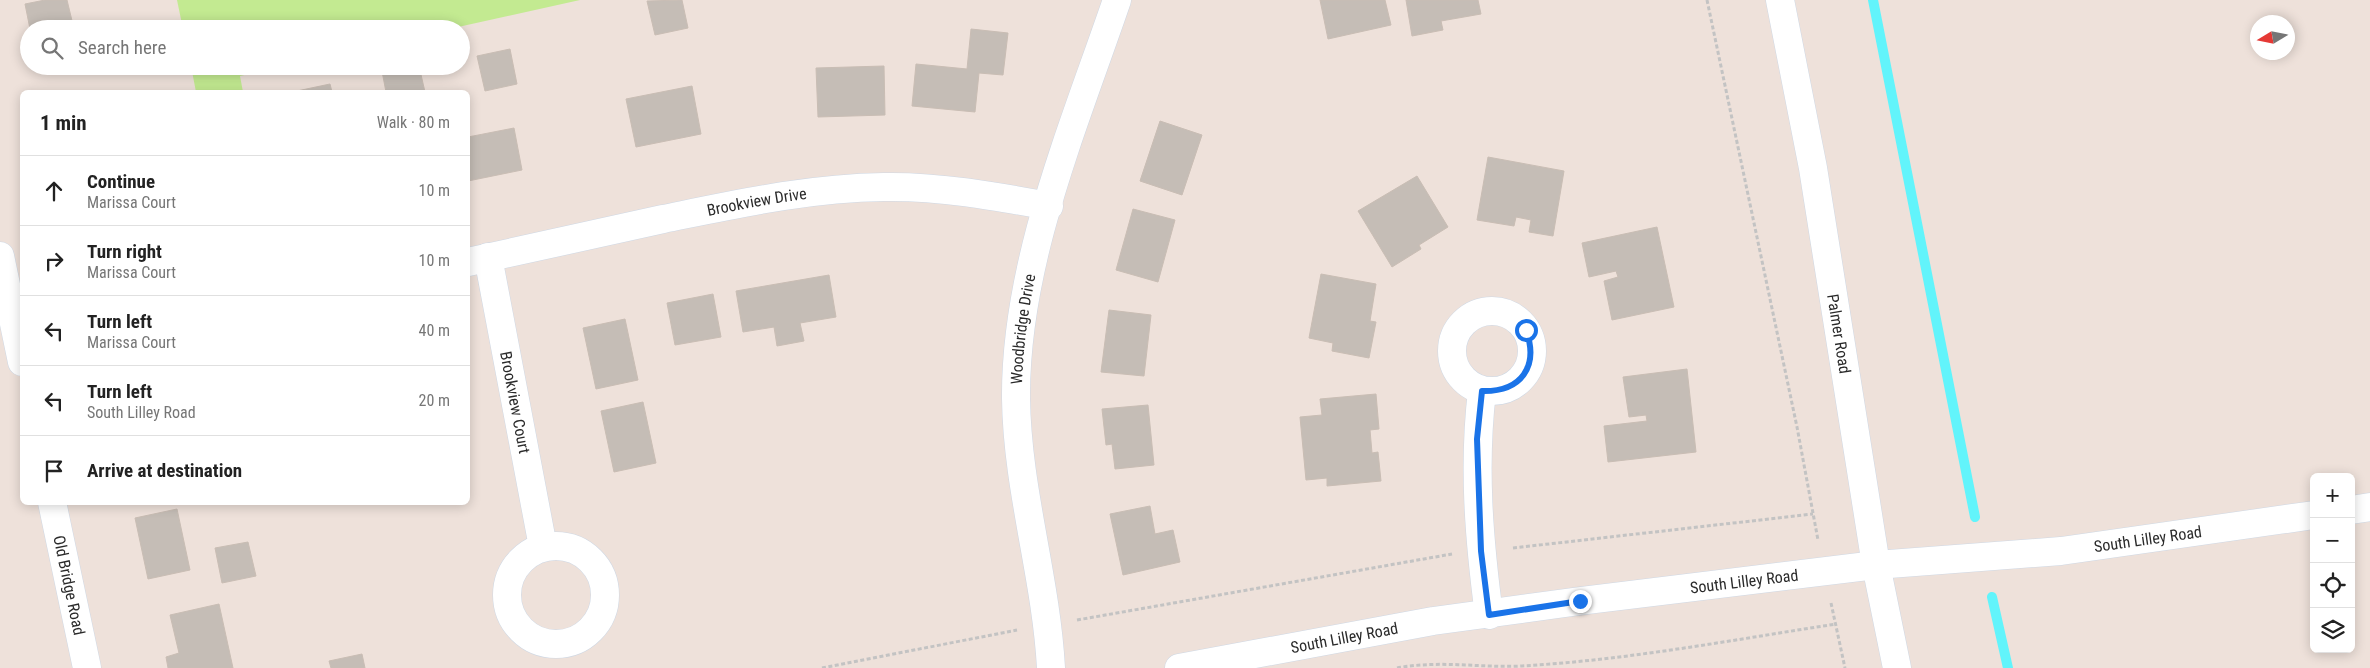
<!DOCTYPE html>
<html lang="en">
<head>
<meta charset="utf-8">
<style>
	body { margin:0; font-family:"Roboto Condensed",sans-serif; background:#f6f6f6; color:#222 }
	.controls { position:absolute; right:15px; bottom:15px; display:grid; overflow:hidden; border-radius:8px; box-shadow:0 2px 12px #0003 }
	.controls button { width:45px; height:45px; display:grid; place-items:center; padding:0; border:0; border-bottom:1px solid #e0e0e0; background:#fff; color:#222; font:25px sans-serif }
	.compass { position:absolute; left:2250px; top:15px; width:45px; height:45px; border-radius:50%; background:#fff; box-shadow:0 2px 12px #0003; rotate:260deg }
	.stop { position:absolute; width:15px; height:15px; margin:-11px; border:4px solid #1a73e8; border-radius:50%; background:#fff }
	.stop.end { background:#1a73e8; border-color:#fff; box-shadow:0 1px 5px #0008 }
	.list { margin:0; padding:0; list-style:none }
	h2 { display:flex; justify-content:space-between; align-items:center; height:65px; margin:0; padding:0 20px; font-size:21px }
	h2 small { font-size:16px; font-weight:400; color:#767676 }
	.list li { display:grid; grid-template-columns:32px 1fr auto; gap:15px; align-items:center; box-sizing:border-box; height:70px; padding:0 20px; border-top:1px solid #e0e0e0 }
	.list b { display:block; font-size:19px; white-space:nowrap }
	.list p { margin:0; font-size:16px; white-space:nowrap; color:#767676 }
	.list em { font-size:16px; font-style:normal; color:#767676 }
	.icon { flex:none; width:28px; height:28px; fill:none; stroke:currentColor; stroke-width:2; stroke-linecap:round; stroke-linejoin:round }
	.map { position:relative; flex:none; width:2370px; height:668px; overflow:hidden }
	.search { position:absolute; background:#fff; box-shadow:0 2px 12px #0003; left:20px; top:20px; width:450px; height:55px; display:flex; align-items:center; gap:12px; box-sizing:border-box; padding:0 18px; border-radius:28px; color:#767676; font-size:19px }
	.panel { position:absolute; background:#fff; box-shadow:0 2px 12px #0003; left:20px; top:90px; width:450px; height:415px; border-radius:8px }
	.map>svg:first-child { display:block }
	.green { fill:#c3ea91 }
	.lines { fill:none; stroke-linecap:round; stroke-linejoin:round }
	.stream { stroke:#62f4fb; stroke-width:10 }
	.building { fill:#c5bdb6; stroke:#c9bdb4 }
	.minor-casing { stroke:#cfd8e4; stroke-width:29 }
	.path { stroke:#c3c3c3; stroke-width:3; stroke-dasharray:4 2.5; stroke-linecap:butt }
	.minor { stroke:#fff; stroke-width:28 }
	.route { stroke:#1a73e8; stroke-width:6 }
	.labels { text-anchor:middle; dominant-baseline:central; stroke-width:4; stroke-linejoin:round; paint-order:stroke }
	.street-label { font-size:16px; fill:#2a2a2a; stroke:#fff }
</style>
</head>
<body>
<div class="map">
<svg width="2370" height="668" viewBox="0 0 2370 668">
	<rect width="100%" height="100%" fill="#eee1da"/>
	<!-- green -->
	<g class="green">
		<polygon points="177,0 580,0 449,29 183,29"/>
		<polygon points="191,66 282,66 240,76 243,92 196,92"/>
	</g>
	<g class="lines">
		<!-- stream -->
		<g class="stream">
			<polyline points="1873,0 1975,517"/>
			<polyline points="1992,597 2008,668"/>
		</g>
	</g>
	<!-- building -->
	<g class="building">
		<polygon points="45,0 67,0 74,29 30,29 25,4"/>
		<polygon points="682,0 688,28 655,35 647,1"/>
		<polygon points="1320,0 1385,0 1391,25 1328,39"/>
		<polygon points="1406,0 1478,0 1481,14 1441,21 1443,30 1412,36"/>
		<polygon points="156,22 157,29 123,29"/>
		<polygon points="971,29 1008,33 1003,75 979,73 975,112 912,106 916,64 967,69"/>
		<polygon points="510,49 517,84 485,91 477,56"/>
		<polygon points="381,66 419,66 425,92 386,92"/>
		<polygon points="884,66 885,115 818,117 816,68"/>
		<polygon points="330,84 332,92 297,92 297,91"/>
		<polygon points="692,86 701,134 636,147 626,99"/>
		<polygon points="1160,121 1202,135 1182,195 1140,181"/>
		<polygon points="514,128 522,170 468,181 468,137"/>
		<polygon points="1488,157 1564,171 1553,236 1529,232 1531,220 1516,217 1514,226 1477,220"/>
		<polygon points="1417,176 1448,227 1419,245 1421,249 1392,267 1358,211"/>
		<polygon points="1133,209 1175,220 1158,282 1116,270"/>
		<polygon points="1657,227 1674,307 1612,320 1604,281 1618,277 1616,271 1589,277 1582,243"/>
		<polygon points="1321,274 1376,284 1370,321 1376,322 1369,358 1332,351 1333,343 1309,338"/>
		<polygon points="829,275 836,317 800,323 804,341 777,346 774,327 743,332 736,291"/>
		<polygon points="713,294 721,337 675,345 667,303"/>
		<polygon points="1109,310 1151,315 1144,376 1101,372"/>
		<polygon points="625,319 638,380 596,389 583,328"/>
		<polygon points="1687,369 1696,452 1608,462 1604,426 1647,421 1646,415 1629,417 1623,377"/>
		<polygon points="1376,394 1379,429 1370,430 1372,453 1378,452 1381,481 1327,486 1327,478 1306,480 1300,417 1322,415 1320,399"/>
		<polygon points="643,402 656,463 614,472 601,411"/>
		<polygon points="1148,405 1154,465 1115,469 1112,444 1106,445 1102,409"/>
		<polygon points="1150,506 1155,534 1173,530 1180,562 1123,575 1110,514"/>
		<polygon points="177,509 190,570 148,579 135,518"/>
		<polygon points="248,542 256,576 222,583 215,548"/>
		<polygon points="219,604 233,668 168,668 166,657 179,653 170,615"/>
		<polygon points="362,654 365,668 331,668 329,661"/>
	</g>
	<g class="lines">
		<!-- minor casing -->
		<g class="minor-casing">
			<g id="minor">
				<path id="s1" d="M1780 0 1813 168 1876 565 1897 668"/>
				<polyline points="0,256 22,362"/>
				<path id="s2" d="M488 257 543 547"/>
				<path id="s3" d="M468 262C533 248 598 233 663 219 737 204 808 188 884 187 939 186 994 196 1049 206"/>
				<circle cx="1492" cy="351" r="40"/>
				<path d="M1482 391C1473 467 1479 539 1489 615"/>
				<path id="s4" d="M52 502 87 668"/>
				<polyline points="2351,510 2370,507"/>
				<circle cx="556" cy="595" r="49"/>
				<path id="s5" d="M1051 668C1046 577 1017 489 1016 398 1015 263 1074 126 1117 0"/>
				<path id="s6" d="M1179 668 1433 621 1580 601 1876 565 2061 551 2314 515"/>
			</g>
		</g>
		<!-- path -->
		<g class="path">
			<polyline points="1707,0 1797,427 1818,540"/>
			<polyline points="1513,548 1813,514"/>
			<polyline points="1831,603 1845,668"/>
			<polyline points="1077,620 1452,554"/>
			<polyline points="822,668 1017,630"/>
			<path d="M1397 668C1440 660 1479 668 1522 666 1627 660 1732 640 1836 624"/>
		</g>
		<!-- minor -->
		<use href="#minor" class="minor"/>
	</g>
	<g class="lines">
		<!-- route -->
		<path class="route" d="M1526 330C1539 366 1522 392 1482 391L1477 439 1481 551 1489 615 1580 601"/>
	</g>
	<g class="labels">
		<!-- street labels -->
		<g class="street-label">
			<text stroke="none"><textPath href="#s3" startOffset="295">Brookview Drive</textPath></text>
			<text stroke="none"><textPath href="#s5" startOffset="342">Woodbridge Drive</textPath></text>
			<text stroke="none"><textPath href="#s1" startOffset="339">Palmer Road</textPath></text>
			<text stroke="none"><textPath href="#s2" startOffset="148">Brookview Court</textPath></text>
			<text stroke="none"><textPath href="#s6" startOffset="978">South Lilley Road</textPath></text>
			<text stroke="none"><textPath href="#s6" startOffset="572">South Lilley Road</textPath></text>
			<text stroke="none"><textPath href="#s4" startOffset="85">Old Bridge Road</textPath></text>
			<text stroke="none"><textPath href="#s6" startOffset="168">South Lilley Road</textPath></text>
		</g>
	</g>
</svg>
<div class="controls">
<button>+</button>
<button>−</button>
<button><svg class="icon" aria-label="locate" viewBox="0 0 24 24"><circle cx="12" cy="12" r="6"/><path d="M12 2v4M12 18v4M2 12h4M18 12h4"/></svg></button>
<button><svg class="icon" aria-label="layers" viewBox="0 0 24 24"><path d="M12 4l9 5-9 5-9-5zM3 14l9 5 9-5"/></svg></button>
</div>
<svg class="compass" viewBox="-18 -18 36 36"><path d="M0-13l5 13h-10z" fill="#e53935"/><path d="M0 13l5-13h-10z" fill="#767676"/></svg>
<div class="stop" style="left:1526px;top:330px"></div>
<div class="stop end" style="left:1580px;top:601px"></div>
<div class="search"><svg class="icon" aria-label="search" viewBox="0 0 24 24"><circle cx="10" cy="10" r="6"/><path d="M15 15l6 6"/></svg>Search here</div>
<section class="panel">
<h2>1 min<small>Walk · 80 m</small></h2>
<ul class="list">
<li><svg class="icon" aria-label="ahead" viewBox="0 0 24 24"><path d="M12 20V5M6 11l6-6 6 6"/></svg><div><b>Continue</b><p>Marissa Court</p></div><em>10 m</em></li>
<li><svg class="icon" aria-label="right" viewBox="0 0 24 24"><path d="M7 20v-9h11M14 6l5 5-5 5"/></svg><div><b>Turn right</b><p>Marissa Court</p></div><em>10 m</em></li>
<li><svg class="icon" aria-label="left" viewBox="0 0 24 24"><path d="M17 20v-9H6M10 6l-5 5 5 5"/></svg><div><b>Turn left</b><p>Marissa Court</p></div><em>40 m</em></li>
<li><svg class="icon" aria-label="left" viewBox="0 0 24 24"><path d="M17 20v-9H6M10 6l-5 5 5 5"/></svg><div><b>Turn left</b><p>South Lilley Road</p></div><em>20 m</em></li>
<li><svg class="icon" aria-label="arrive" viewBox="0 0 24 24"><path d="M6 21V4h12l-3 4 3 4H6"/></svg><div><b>Arrive at destination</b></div></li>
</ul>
</section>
</div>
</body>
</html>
